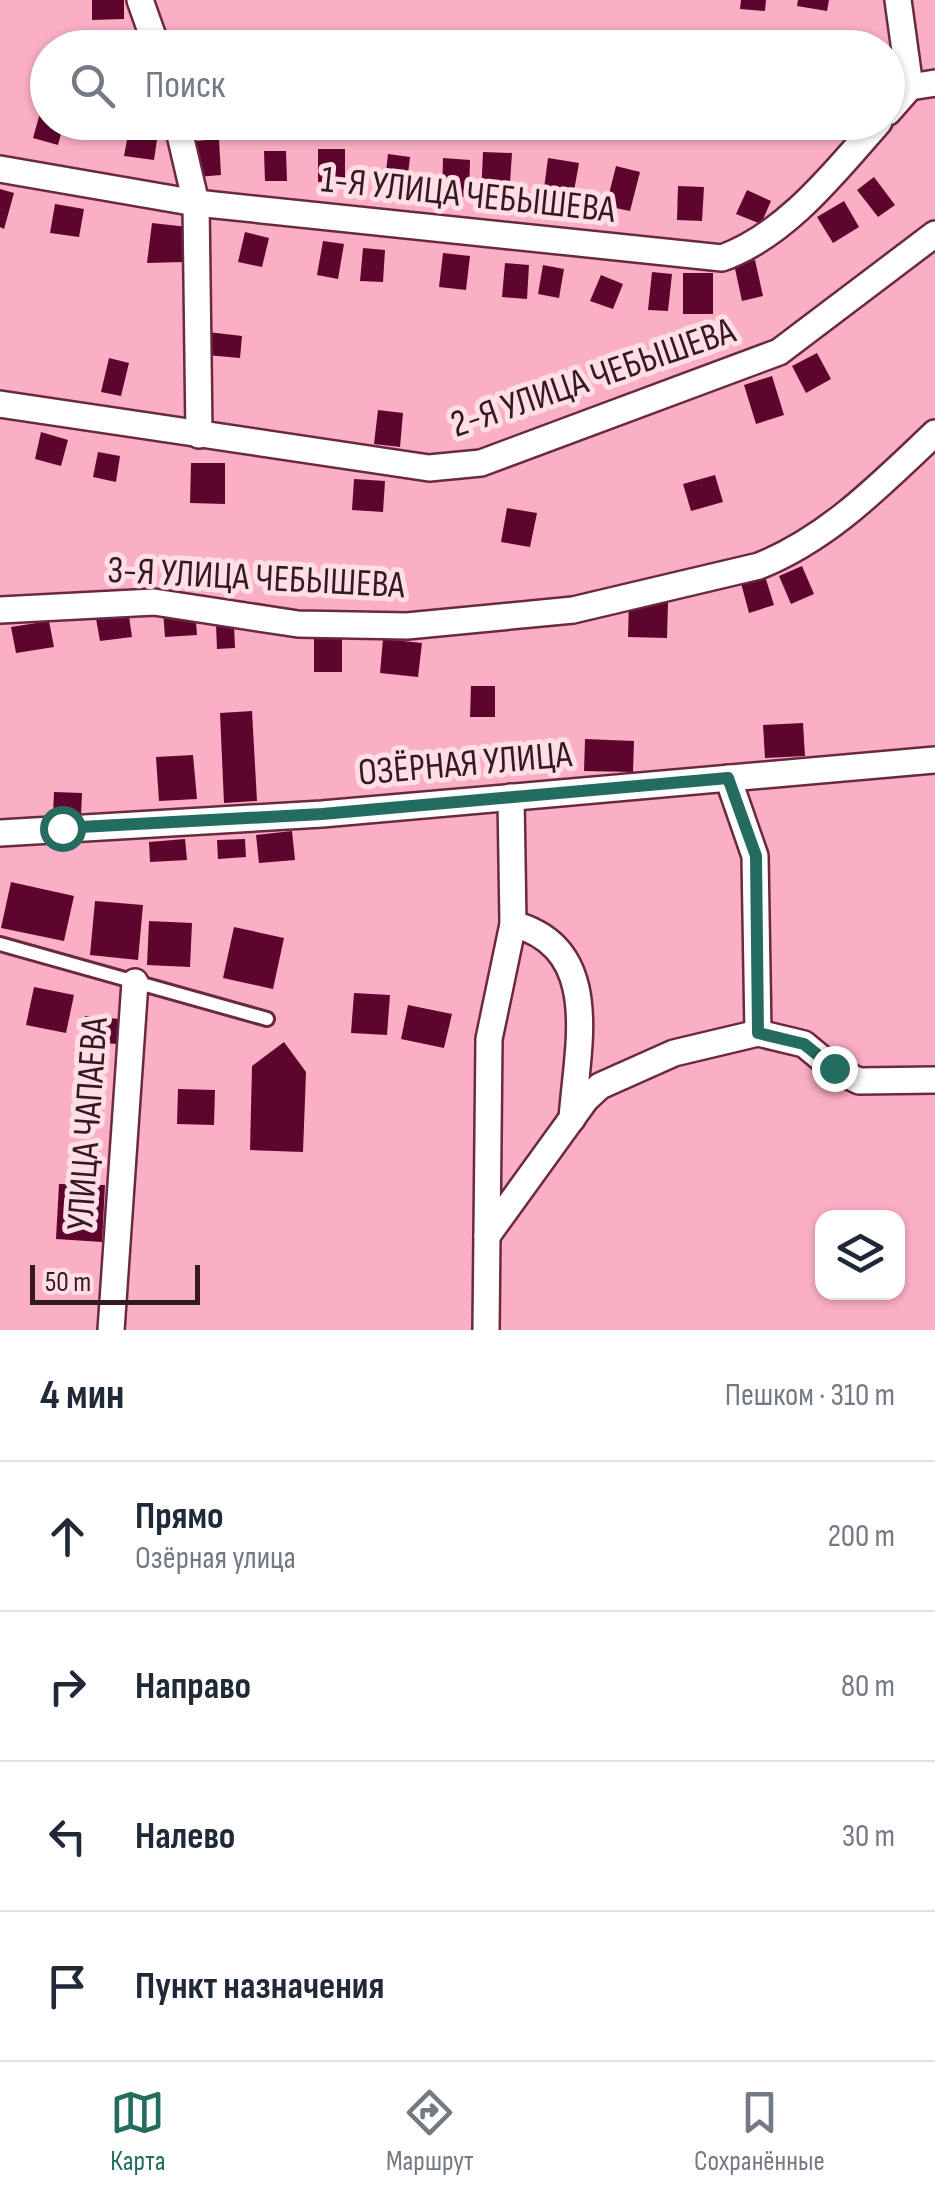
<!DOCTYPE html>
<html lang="ru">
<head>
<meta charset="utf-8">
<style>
	body { margin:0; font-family:"Sofia Sans Condensed",sans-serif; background:#f2f2f3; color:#1f2937 }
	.controls { position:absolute; right:30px; bottom:30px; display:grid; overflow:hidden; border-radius:20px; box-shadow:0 2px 8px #0004 }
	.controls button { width:90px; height:90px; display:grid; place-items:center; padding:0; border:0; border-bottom:2px solid #e0e1e3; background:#fff; color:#1f2937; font:50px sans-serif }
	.scale { position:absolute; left:30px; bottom:25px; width:170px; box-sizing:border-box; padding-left:10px; border:5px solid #351922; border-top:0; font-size:28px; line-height:35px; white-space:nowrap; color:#351922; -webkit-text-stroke:8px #ffdee6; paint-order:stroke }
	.stop { position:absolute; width:30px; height:30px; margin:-22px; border:8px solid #256c60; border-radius:50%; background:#fff }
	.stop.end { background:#256c60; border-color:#fff; box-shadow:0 2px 10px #0008 }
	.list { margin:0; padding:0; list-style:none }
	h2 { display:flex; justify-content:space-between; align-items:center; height:130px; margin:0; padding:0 40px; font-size:42px }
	h2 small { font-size:32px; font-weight:400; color:#747a83 }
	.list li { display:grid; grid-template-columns:65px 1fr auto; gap:30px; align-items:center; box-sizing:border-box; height:150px; padding:0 40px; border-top:2px solid #e0e1e3 }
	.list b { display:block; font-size:38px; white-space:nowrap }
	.list p { margin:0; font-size:32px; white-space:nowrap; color:#747a83 }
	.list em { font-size:32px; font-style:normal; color:#747a83 }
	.icon { flex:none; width:55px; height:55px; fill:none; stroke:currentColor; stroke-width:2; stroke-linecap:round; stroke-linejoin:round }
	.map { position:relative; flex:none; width:935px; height:1330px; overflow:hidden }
	.search { position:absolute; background:#fff; box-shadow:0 2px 8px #0004; left:30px; right:30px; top:30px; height:110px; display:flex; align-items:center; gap:25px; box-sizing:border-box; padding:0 35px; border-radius:55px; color:#747a83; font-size:38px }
	.sheet { height:730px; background:#fff }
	nav { display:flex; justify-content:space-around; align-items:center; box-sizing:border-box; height:140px; border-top:2px solid #e0e1e3; background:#fff; font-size:28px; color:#747a83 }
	nav a { display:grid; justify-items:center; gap:5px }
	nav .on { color:#256c60 }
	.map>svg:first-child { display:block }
	.building { fill:#5e052e }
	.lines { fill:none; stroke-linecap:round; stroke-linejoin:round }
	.lane-casing { stroke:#692a40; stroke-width:18 }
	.street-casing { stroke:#692a40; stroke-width:30 }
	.lane { stroke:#fff; stroke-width:12 }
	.street { stroke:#fff; stroke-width:25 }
	.route { stroke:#256c60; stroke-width:12 }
	.labels { text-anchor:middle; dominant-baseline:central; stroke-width:10; stroke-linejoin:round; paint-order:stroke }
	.street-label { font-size:38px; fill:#351922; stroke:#ffdee6 }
</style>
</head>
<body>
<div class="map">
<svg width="935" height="1330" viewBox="0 0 935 1330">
	<rect width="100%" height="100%" fill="#fbafc4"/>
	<!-- building -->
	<g class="building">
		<polygon points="92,0 124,0 124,19 92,20"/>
		<polygon points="741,0 766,0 765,11 740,9"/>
		<polygon points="798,0 829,0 827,11 797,6"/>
		<polygon points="202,34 203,48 171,48 170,37"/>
		<polygon points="42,106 48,108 48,122 64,122 58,145 33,138"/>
		<polygon points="129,129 158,133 154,160 124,156"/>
		<polygon points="219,139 221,175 198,177 195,141"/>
		<polygon points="318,149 345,149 345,181 318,182"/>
		<polygon points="264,151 286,151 287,181 265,181"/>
		<polygon points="483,152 512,153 509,198 481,197"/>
		<polygon points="388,154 410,157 406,192 384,189"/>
		<polygon points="443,158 470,160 469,197 442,196"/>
		<polygon points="548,158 579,163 571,208 542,204"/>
		<polygon points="616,166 640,172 630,211 606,206"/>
		<polygon points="874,177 895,205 878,217 857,190"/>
		<polygon points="678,186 704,187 702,221 677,220"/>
		<polygon points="0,189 14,193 4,229 0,227"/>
		<polygon points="747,190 771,201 761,224 736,214"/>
		<polygon points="844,201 859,227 833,243 817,217"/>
		<polygon points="55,204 84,209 79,237 50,233"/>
		<polygon points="152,223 188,227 184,262 147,263"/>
		<polygon points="245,232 269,238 262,267 238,262"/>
		<polygon points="323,241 344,244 338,279 317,275"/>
		<polygon points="363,248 385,250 383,282 360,281"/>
		<polygon points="443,253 470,256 466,290 439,287"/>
		<polygon points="755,260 763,296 742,301 734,264"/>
		<polygon points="505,263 529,265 527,299 502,297"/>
		<polygon points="543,265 564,269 559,298 538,294"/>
		<polygon points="652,272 672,274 668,311 648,310"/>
		<rect x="683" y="273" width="30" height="41"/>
		<polygon points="601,275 623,284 613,309 590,301"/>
		<polygon points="208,332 242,336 240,358 206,355"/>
		<polygon points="817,353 831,379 806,393 792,366"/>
		<polygon points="109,358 129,363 121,396 101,392"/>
		<polygon points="772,376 784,415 756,424 744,385"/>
		<polygon points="378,410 403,413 400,447 374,444"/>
		<polygon points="41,432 68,440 61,466 35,459"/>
		<polygon points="98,452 120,456 116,482 93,477"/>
		<polygon points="191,463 225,463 225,504 190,503"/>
		<polygon points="715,475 723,502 691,511 683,484"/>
		<polygon points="354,479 385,481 383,512 352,510"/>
		<polygon points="507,508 537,513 530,547 501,542"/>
		<polygon points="802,566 814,594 791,604 779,576"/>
		<polygon points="765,576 774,605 749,613 741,583"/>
		<polygon points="629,601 668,602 667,638 628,637"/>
		<polygon points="128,609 132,637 100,641 95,613"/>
		<polygon points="195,609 197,635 165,637 163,611"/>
		<polygon points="49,621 54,647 16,653 11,627"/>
		<polygon points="216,624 234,624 235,648 217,649"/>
		<rect x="314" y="638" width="28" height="34"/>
		<polygon points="383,639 422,643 418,677 380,673"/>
		<polygon points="471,686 495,686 495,717 470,717"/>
		<polygon points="252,711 257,801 224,803 220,713"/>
		<polygon points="803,723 805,756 765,758 763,725"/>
		<polygon points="585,739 634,741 633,772 584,771"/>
		<polygon points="193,755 197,799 159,801 156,757"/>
		<polygon points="54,792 82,793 81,816 53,815"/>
		<polygon points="292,831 295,860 259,863 256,835"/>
		<polygon points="185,839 187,860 150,862 149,842"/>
		<polygon points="245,839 246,857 218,859 217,840"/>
		<polygon points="11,882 74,896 64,941 1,928"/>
		<polygon points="95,901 143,905 138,960 90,955"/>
		<polygon points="149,921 192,923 190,967 147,965"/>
		<polygon points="234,927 284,938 273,989 223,978"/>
		<polygon points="34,987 74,995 66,1033 26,1025"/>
		<polygon points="354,993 390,995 387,1035 351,1033"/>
		<polygon points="408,1005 452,1014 444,1048 401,1039"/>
		<polygon points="85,1016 120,1019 118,1044 83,1042"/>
		<polygon points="284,1042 306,1072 303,1152 250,1150 252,1066"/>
		<polygon points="178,1089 215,1090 214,1125 177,1124"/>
		<polygon points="59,1184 105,1185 102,1242 56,1239"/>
	</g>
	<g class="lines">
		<!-- lane casing -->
		<g class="lane-casing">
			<polyline id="lane" points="0,944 267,1019"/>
		</g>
		<!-- street casing -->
		<g class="street-casing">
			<g id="street">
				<polyline points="140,0 157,48"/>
				<polyline points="898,0 910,87"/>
				<polyline points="888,112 910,87 935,83"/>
				<polyline points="177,122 196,203 199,435"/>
				<path d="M0 169 196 203 722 258C786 235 834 173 879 122"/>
				<polyline points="0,404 429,468 481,463 779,352 935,234"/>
				<path d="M0 610 154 602 298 624 407 626 573 610 759 566C829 538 881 484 935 433"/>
				<polyline points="728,778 755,856 758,1033"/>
				<polyline points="0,833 322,814 935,760"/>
				<path d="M513 924C604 948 577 1047 572 1119"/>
				<polyline points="487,1236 586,1099 600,1086 674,1053 758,1033 804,1044 834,1069 859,1081 935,1080"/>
				<polyline points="111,1330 135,982"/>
				<polyline points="486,1330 489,1039 513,924 511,797"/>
			</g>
		</g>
		<!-- lane -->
		<use href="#lane" class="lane"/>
		<!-- street -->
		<use href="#street" class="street"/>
	</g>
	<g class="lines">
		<!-- route -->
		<polyline class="route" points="62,828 322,814 728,778 756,856 758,1033 804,1044 834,1068"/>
	</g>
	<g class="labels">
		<!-- street labels -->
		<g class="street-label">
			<text transform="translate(468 195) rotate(6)">1-Я УЛИЦА ЧЕБЫШЕВА</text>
			<text transform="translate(593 378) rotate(-19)">2-Я УЛИЦА ЧЕБЫШЕВА</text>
			<text transform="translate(256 578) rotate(3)">3-Я УЛИЦА ЧЕБЫШЕВА</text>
			<text transform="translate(465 764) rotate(-5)">ОЗЁРНАЯ УЛИЦА</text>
			<text transform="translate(88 1124) rotate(-86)">УЛИЦА ЧАПАЕВА</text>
		</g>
	</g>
</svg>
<div class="controls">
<button><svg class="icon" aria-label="layers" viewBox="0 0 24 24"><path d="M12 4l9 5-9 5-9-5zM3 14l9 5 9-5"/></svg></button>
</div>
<div class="scale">50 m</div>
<div class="stop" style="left:62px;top:828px"></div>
<div class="stop end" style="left:834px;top:1068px"></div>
<div class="search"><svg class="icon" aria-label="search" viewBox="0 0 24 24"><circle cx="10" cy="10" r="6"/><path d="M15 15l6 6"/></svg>Поиск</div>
</div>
<section class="sheet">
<h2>4 мин<small>Пешком · 310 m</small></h2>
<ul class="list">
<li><svg class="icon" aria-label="ahead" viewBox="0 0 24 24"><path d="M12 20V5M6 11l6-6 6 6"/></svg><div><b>Прямо</b><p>Озёрная улица</p></div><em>200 m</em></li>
<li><svg class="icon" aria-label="right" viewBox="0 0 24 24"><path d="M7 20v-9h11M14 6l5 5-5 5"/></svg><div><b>Направо</b></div><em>80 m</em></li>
<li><svg class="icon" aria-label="left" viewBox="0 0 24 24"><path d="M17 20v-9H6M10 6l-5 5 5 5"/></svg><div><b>Налево</b></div><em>30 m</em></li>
<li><svg class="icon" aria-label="arrive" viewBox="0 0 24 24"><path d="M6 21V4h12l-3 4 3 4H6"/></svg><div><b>Пункт назначения</b></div></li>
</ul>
</section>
<nav>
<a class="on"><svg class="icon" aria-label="map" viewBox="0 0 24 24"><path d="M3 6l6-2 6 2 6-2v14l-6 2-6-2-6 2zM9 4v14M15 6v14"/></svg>Карта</a>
<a><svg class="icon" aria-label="directions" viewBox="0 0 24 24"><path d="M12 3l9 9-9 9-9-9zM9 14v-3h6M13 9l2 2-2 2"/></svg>Маршрут</a>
<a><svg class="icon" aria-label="saved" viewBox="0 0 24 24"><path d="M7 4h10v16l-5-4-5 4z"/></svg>Сохранённые</a>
</nav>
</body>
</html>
